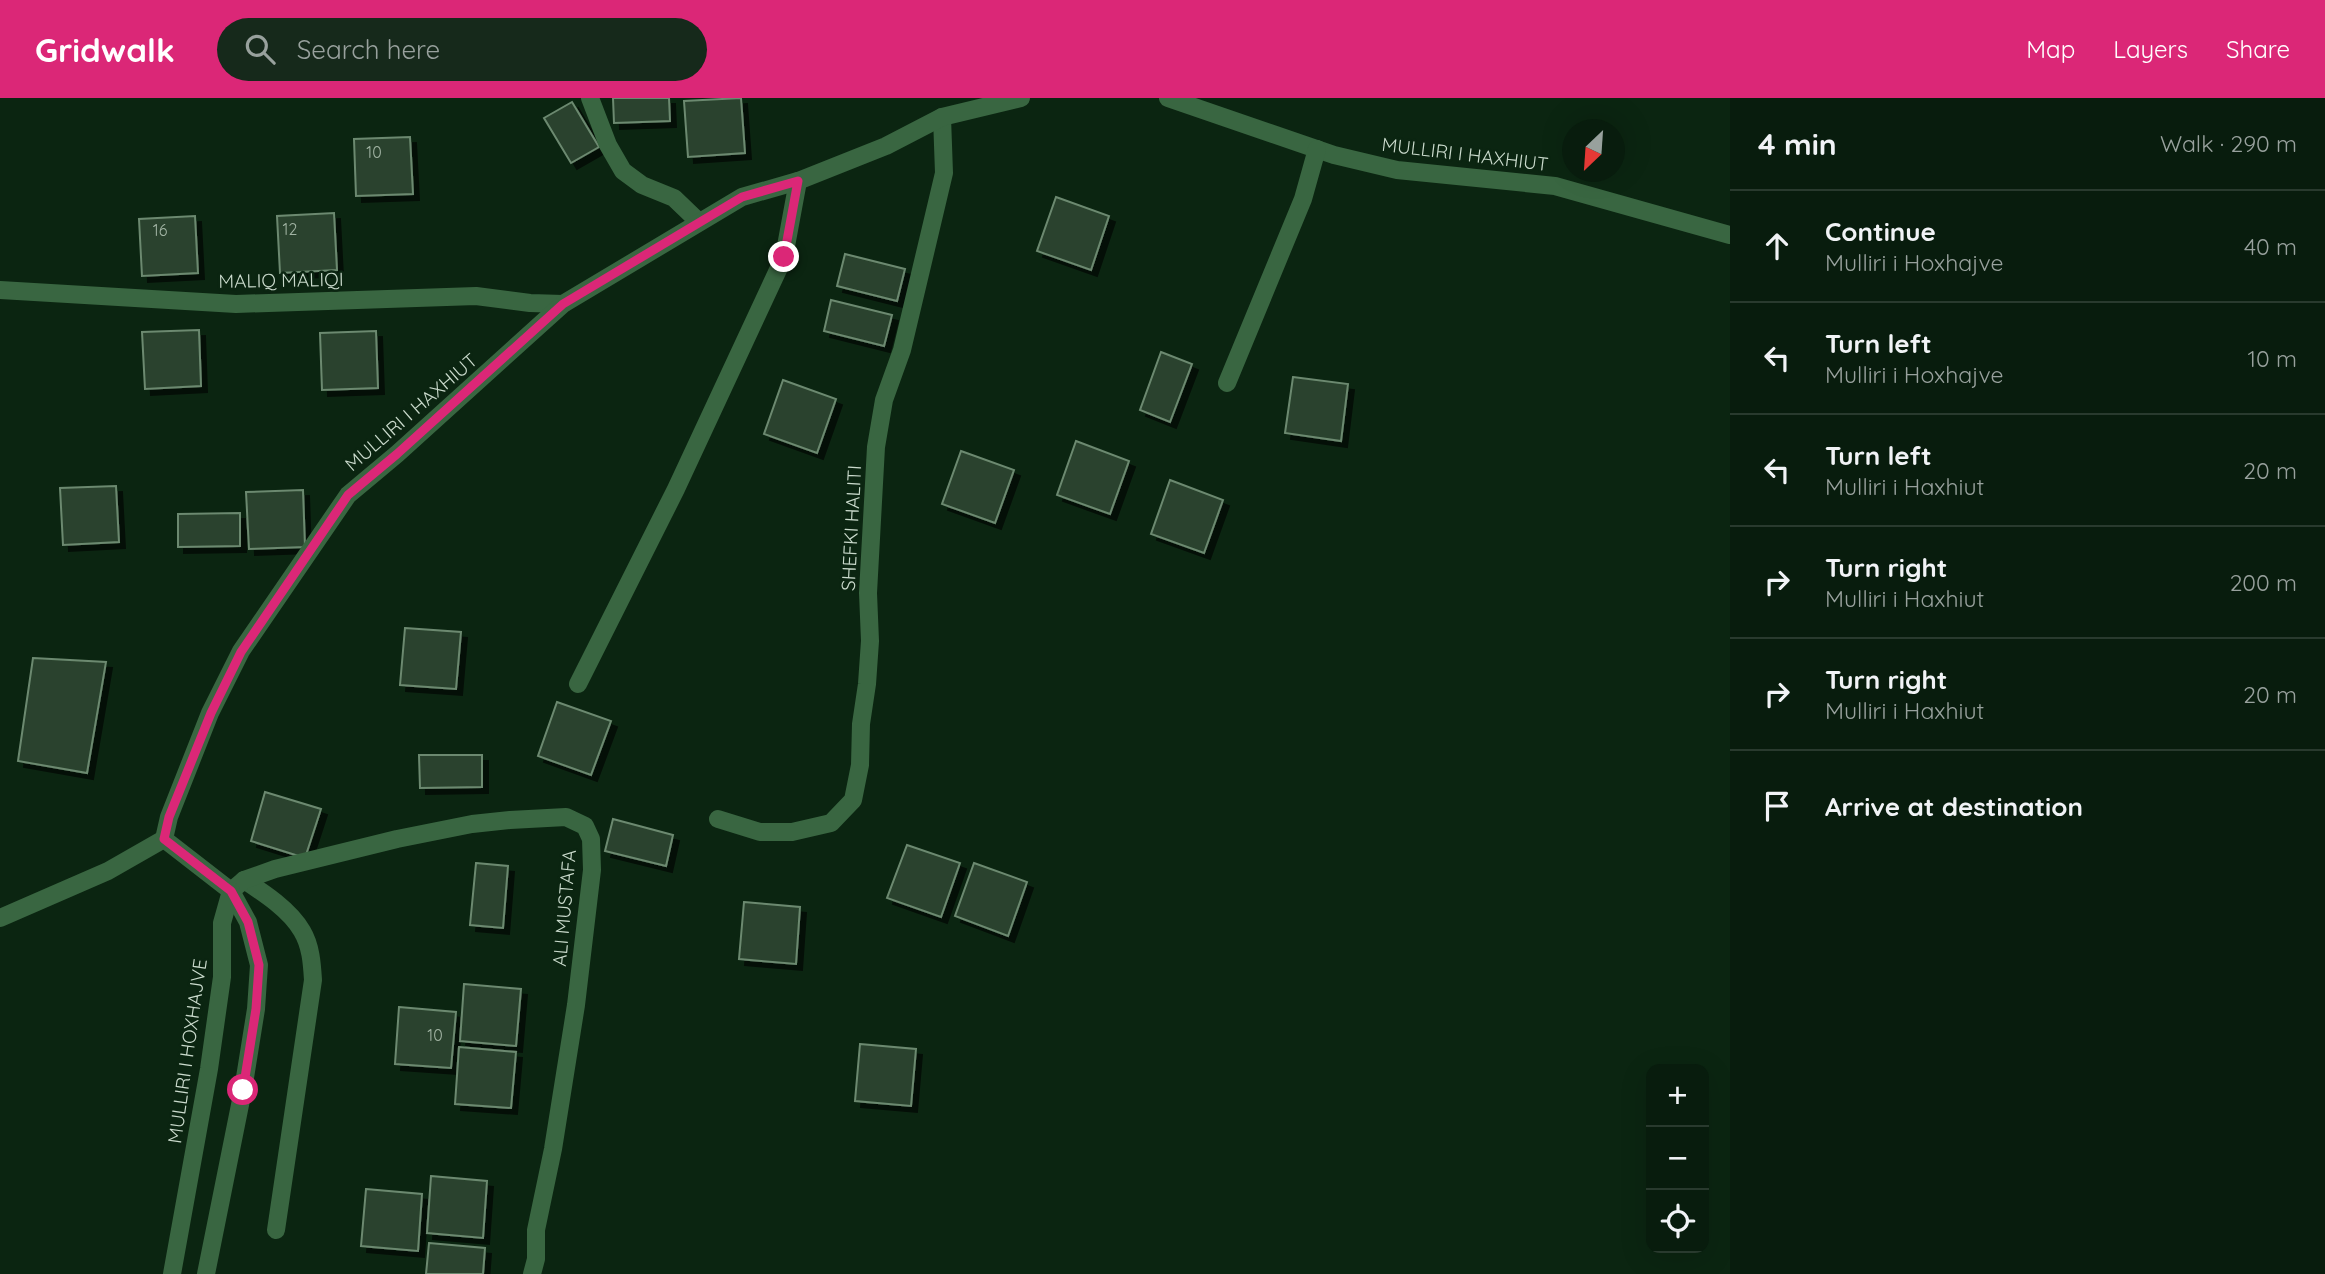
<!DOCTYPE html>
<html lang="en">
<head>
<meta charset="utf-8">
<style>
	body { margin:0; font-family:Quicksand,sans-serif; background:#16291b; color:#f1f3f6 }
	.controls { position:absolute; right:21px; bottom:21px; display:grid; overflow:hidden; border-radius:14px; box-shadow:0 7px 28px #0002 }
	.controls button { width:63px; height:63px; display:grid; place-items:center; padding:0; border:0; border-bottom:2px solid #293a2e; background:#081c0d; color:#f1f3f6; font:35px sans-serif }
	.compass { position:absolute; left:1562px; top:21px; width:63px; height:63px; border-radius:50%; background:#081c0d; box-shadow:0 7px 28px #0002; rotate:205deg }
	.stop { position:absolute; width:21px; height:21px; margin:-16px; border:5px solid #db2777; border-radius:50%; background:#fff }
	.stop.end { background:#db2777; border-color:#fff; box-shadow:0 2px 7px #0008 }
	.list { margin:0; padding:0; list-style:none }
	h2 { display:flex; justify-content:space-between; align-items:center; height:91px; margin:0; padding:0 28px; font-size:30px }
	h2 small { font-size:23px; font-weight:400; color:#98a19d }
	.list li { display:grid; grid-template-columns:46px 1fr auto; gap:21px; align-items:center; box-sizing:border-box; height:112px; padding:0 28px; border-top:2px solid #293a2e }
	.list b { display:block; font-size:26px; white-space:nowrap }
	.list p { margin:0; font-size:23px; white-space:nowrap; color:#98a19d }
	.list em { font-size:23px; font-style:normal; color:#98a19d }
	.icon { flex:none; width:38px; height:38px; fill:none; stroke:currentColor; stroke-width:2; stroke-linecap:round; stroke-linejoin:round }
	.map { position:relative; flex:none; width:1730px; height:1176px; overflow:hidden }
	header { display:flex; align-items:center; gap:42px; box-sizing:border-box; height:98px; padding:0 35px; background:#db2777; color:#fff }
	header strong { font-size:33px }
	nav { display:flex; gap:38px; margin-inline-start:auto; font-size:24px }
	.search { width:490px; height:63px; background:#16291b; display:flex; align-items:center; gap:18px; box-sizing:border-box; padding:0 24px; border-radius:38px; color:#98a19d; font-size:26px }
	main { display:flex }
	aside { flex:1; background:#081c0d }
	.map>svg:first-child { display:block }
	.building { fill:#29432d; stroke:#6c8970; stroke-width:2; filter:url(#shadow) }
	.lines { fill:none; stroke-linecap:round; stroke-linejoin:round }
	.minor { stroke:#396641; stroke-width:18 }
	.route { stroke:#db2777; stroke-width:9 }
	.labels { text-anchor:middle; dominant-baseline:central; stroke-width:5; stroke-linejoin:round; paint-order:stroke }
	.number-label { font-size:16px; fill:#a2b4a4 }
	.street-label { font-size:19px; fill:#cadacc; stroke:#0b2511 }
</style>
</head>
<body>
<header>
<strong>Gridwalk</strong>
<div class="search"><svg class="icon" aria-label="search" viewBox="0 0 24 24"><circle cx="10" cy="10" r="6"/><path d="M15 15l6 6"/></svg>Search here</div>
<nav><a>Map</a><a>Layers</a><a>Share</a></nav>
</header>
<main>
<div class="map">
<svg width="1730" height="1176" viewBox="0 0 1730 1176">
	<defs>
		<filter id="shadow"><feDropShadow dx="6" dy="6" stdDeviation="0" flood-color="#0009"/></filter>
	</defs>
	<rect width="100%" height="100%" fill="#0b2511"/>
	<!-- building -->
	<g class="building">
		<polygon points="613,0 669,0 670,23 614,25"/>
		<polygon points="741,0 745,55 688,59 684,3"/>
		<polygon points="572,4 599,49 571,65 544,20"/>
		<polygon points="410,39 413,96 356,98 354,41"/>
		<polygon points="1056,99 1109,118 1091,172 1037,153"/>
		<polygon points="334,115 337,172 280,175 277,118"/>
		<polygon points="195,118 198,175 142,178 139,121"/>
		<polygon points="845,156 905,171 897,203 837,188"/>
		<polygon points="831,202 892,217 884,248 824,233"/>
		<polygon points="199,232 201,288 145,291 142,234"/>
		<polygon points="376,233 378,290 322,292 320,235"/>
		<polygon points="1161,254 1192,266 1170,324 1140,312"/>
		<polygon points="1293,279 1348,286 1341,343 1285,335"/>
		<polygon points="783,282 836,301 817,355 764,336"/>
		<polygon points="1076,343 1129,363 1110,416 1057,397"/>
		<polygon points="961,353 1014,372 995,425 942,406"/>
		<polygon points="1170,382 1223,402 1204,455 1151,436"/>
		<polygon points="116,388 119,444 63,447 60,390"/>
		<polygon points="303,392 305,449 249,451 246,394"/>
		<polygon points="240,415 240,448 178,449 178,416"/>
		<polygon points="405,530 461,534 456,591 400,587"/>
		<polygon points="33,560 106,564 87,675 18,663"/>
		<polygon points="557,604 611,623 591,677 538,658"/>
		<polygon points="419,657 482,657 482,689 420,690"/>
		<polygon points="265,694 321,711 305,760 251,743"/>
		<polygon points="613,721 673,737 666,768 605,753"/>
		<polygon points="907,747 960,765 941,819 887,800"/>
		<polygon points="476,765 508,768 503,830 470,827"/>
		<polygon points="974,765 1027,784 1008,838 955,818"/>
		<polygon points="744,804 800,809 796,866 739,861"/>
		<polygon points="464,886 521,891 516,948 460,943"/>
		<polygon points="399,909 456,914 451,970 395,966"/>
		<polygon points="860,946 916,951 911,1008 855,1003"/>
		<polygon points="459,949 516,954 511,1010 455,1006"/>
		<polygon points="431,1078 487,1083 483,1140 427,1135"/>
		<polygon points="366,1091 422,1096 418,1153 361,1148"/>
		<polygon points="429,1145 485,1150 483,1176 426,1176"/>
	</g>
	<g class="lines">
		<!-- minor -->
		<g class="minor">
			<polyline points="590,0 608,47 623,73 642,87 674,100 699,124"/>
			<polyline points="1168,0 1334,57 1397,72 1555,88 1730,137"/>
			<polyline points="0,192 236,206 476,198 530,205 563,206"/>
			<polyline points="1227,285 1303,101 1317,51"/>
			<polyline points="578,586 676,391 784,159 798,83"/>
			<polyline points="718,721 760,734 792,734 831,725 853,702 860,667 861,626 867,586 870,543 868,495 876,349 884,302 902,252 944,75 942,19"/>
			<polyline points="164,741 231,793 248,824 259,867 256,911 243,992 206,1176"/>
			<path d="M244 782C264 795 290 812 302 833 311 848 312 866 313 882L276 1132"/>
			<polyline points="231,793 244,782 275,771 397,741 472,726 510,722 566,719 585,728 591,741 592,772 576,907 553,1051 536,1132 536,1161 532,1176"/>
			<polyline points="0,820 108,773 164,741 169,719 210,615 241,553 348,397 397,356 563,206 742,99 798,83 886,48 942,19 1021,0"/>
			<polyline points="172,1176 209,971 222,879 222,825 231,793"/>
		</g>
	</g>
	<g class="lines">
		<!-- route -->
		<polyline class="route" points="243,992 256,911 259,867 248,824 231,793 164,741 169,719 211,615 241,554 348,397 397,356 563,206 742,99 798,83 784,159"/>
	</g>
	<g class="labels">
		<!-- number labels -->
		<g class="number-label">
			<text x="374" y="54">10</text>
			<text x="290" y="131">12</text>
			<text x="160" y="132">16</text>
			<text x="435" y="937">10</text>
		</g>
		<!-- street labels -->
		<g class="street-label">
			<text transform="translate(1465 56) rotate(7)">MULLIRI I HAXHIUT</text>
			<text transform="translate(281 182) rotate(-1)">MALIQ MALIQI</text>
			<text transform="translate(411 314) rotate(-41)">MULLIRI I HAXHIUT</text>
			<text transform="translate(851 430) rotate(-87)">SHEFKI HALITI</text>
			<text transform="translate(564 810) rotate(-85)">ALI MUSTAFA</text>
			<text transform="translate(187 953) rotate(-82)">MULLIRI I HOXHAJVE</text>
		</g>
	</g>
</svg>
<div class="controls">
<button>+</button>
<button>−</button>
<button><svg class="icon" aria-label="locate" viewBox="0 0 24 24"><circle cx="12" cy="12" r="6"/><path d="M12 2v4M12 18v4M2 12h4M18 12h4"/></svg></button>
</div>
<svg class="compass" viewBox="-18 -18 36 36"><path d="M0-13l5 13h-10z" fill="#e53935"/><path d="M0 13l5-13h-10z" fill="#98a19d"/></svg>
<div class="stop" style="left:243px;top:992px"></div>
<div class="stop end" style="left:784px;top:159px"></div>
</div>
<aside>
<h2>4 min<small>Walk · 290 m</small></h2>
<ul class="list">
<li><svg class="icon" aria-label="ahead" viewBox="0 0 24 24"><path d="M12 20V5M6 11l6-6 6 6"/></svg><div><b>Continue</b><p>Mulliri i Hoxhajve</p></div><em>40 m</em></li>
<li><svg class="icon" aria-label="left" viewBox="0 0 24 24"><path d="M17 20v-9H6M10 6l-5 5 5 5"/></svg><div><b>Turn left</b><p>Mulliri i Hoxhajve</p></div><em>10 m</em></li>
<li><svg class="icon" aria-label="left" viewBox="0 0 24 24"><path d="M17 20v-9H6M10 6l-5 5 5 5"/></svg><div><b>Turn left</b><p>Mulliri i Haxhiut</p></div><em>20 m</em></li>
<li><svg class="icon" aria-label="right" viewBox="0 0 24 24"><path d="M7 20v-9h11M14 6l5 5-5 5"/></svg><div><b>Turn right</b><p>Mulliri i Haxhiut</p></div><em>200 m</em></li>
<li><svg class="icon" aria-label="right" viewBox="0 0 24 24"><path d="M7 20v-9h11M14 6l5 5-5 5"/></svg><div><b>Turn right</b><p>Mulliri i Haxhiut</p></div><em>20 m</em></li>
<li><svg class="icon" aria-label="arrive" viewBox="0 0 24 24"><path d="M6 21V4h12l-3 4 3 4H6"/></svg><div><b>Arrive at destination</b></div></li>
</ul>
</aside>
</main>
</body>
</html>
